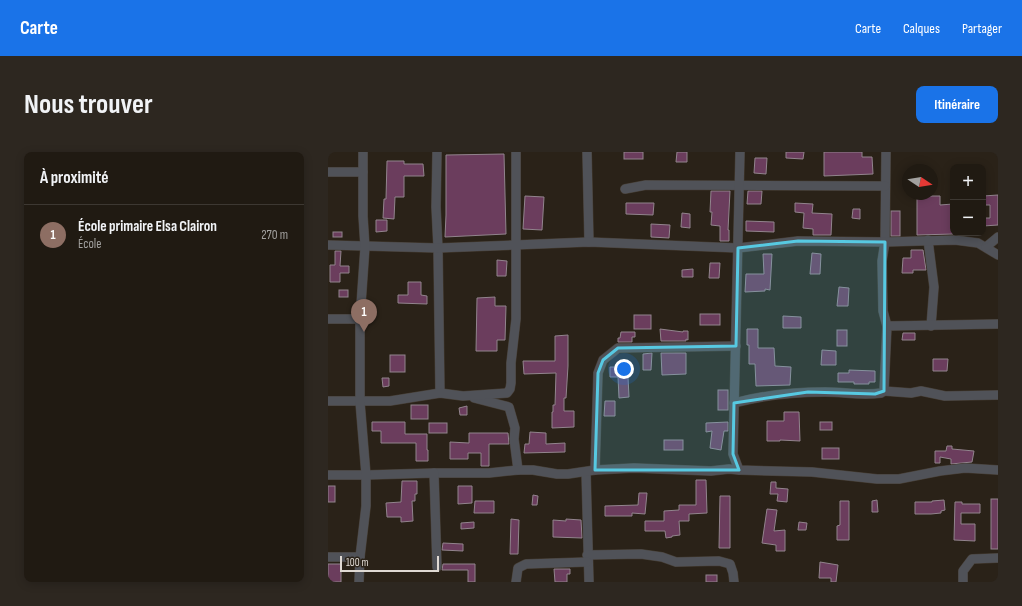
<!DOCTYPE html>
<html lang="fr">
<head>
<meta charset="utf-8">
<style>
	body { margin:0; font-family:"Sofia Sans Condensed",sans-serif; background:#2d2720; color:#f1f3f6 }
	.controls { position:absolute; right:12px; top:12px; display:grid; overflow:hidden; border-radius:8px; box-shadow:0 2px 10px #0003 }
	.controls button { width:36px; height:36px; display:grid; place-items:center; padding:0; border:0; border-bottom:1px solid #3d3832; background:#201a12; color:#f1f3f6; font:20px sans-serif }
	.compass { position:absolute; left:574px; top:12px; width:36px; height:36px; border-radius:50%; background:#201a12; box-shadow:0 2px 10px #0003; rotate:102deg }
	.scale { position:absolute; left:12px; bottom:10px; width:99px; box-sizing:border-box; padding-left:4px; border:2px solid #dfd9d3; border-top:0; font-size:11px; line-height:14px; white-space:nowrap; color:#dfd9d3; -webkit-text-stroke:3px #2a2218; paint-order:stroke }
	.you { position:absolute; left:296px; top:217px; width:14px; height:14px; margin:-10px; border:3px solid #fff; border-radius:50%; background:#1a73e8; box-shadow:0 0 0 6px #1a73e833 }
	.badge { display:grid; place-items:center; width:26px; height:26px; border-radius:50%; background:#1a73e8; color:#fff; font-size:13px; font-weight:700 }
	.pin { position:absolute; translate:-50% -33px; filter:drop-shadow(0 1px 2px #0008) }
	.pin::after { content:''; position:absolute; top:21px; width:14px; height:12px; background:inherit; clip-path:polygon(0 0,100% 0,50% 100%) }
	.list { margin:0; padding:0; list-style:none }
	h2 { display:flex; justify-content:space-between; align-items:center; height:52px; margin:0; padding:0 16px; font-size:17px }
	h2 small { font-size:13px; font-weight:400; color:#a2a19f }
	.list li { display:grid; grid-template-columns:26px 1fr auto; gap:12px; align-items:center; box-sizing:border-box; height:60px; padding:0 16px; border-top:1px solid #3d3832 }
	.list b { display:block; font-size:15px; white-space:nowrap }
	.list p { margin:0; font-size:13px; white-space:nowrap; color:#a2a19f }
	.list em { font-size:13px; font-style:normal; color:#a2a19f }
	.map { position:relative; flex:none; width:670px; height:430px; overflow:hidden; border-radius:8px }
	header { display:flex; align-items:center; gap:24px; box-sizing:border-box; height:56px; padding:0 20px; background:#1a73e8; color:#fff }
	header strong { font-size:19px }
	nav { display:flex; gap:22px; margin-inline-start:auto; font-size:14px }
	.intro { display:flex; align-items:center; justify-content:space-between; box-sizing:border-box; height:96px; padding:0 24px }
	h1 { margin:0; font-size:28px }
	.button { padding:10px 18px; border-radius:8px; background:#1a73e8; color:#fff; font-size:14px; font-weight:700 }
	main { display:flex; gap:24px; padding:0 24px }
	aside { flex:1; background:#201a12; border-radius:8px; box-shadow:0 2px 10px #0003 }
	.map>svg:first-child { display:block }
	.building { fill:#6b3d5d; stroke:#92848d }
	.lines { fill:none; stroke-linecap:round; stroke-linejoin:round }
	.minor-casing { stroke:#473f36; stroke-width:10 }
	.minor { stroke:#505258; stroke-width:9 }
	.marked { fill:#57c9e2; fill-opacity:0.2; stroke:#57c9e2; stroke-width:3; stroke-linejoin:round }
</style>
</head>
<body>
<header>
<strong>Carte</strong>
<nav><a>Carte</a><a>Calques</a><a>Partager</a></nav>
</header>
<div class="intro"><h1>Nous trouver</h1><a class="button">Itinéraire</a></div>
<main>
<aside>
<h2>À proximité<small></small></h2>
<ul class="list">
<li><span class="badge" style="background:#8d6e63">1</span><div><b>École primaire Elsa Clairon</b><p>École</p></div><em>270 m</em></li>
</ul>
</aside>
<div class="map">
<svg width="670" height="430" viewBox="0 0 670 430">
	<rect width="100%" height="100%" fill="#2a2218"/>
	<!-- building -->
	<g class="building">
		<rect x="296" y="0" width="19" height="7"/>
		<polygon points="349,0 359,0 359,10 348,10"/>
		<polygon points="458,0 476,0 475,7 458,6"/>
		<polygon points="496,0 534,0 534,5 544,5 545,22 496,24"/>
		<polygon points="176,2 178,82 117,85 118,63 118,3"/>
		<polygon points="427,6 439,6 438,22 426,21"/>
		<polygon points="59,9 76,9 76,12 95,12 96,24 76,24 76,45 67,45 66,67 55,66 56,47 58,47"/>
		<polygon points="383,39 402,39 400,78 401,78 401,89 392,89 392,74 383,73 384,60 382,60"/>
		<polygon points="420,39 434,39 433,52 419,52"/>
		<polygon points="670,43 670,73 655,74 655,66 662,66 662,53 655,53 655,44"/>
		<polygon points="197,44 216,45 214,78 195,77"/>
		<polygon points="589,44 612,44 612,53 625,52 625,82 589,83"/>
		<polygon points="298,51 326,51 325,63 298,62"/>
		<polygon points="467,51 485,52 484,61 504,62 503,83 485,83 485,77 475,76 476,61 467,60"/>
		<polygon points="525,57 532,57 532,67 524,66"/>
		<rect x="563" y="59" width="9" height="25"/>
		<polygon points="354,61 362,62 362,76 353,75"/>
		<polygon points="48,68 59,68 59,79 48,80"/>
		<polygon points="418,69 446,70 446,80 418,79"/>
		<polygon points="323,72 342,73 341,86 323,85"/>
		<rect x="5" y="80" width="9" height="5"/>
		<polygon points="583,98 595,98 598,118 585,118 585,121 574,121 575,106 583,106"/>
		<polygon points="7,99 13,99 12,114 21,114 21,121 12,121 12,130 2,130 2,113 7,113"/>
		<polygon points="484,101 493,102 492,122 482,122"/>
		<polygon points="435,102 444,102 442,138 437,137 437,139 417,140 418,122 436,122"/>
		<polygon points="169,108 179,109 178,124 169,124"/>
		<polygon points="382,111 392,111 391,126 381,126"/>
		<polygon points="365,117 365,125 354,125 354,118"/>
		<polygon points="80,130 93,130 93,143 99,144 99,152 70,151 70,143 80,143"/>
		<polygon points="511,135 521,136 520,154 509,154"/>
		<rect x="11" y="138" width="9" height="7"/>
		<polygon points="167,145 167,154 178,154 177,188 169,188 169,199 148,199 149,146"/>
		<rect x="372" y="162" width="20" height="11"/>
		<rect x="306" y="163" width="17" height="14"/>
		<polygon points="455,164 473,165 473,176 455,176"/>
		<polygon points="332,177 355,180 355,179 360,179 360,188 358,187 358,189 333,189"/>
		<polygon points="419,177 430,177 430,196 446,196 447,214 463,215 462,233 428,234 427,212 421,212 421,193 419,193"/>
		<rect x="509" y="178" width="10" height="16"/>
		<polygon points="293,180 307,180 307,185 304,185 304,190 290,190 290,186 292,186"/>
		<polygon points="575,181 587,181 587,188 574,188"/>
		<polygon points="240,183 240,214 238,246 236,246 236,259 246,259 246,275 224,276 224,260 225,260 225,253 227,253 228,221 196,222 195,209 227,209 227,184"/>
		<polygon points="494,198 508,199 508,213 493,213"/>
		<polygon points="324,201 323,218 315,218 315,202"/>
		<polygon points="333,201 358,201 358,222 334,223"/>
		<rect x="62" y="203" width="15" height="17"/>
		<polygon points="605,207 620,207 619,219 605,219"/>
		<polygon points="282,215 302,215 302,225 300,225 301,245 291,246 290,225 282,225"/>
		<polygon points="521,218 547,219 547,230 541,230 541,232 526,232 526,230 510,230 510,221 521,221"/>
		<polygon points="54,226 61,226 61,234 55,235"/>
		<rect x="390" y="238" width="10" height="20"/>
		<polygon points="277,249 287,249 287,264 276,264"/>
		<rect x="83" y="253" width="17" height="14"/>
		<polygon points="139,254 139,263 132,263 131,256"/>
		<polygon points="456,260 471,260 472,289 452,288 452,289 439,289 439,269 456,269"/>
		<polygon points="44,270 77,270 77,282 99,282 99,298 100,298 100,309 88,309 88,291 53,291 53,279 44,279"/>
		<polygon points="400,270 400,279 396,279 393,298 382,296 384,279 378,280 378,271"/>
		<rect x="492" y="270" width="12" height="8"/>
		<rect x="101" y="271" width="18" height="10"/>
		<polygon points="202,280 218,281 218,292 237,291 237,300 196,301 197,292 201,292"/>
		<polygon points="141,281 180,281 181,292 161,292 161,314 153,314 153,301 140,301 140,307 122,307 122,290 141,291"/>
		<rect x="336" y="288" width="19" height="10"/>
		<polygon points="619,294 624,294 624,297 646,299 644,310 623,312 623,307 612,305 612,311 607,311 607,299 618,299"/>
		<rect x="494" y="296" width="17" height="11"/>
		<polygon points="368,328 378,328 379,361 361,362 361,369 351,369 352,383 344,384 344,385 338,386 337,379 317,379 317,369 336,369 336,359 351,358 351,353 368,353"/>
		<polygon points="74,329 89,329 89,342 87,342 87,349 84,349 85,369 73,370 73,365 59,365 58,351 73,350"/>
		<polygon points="443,330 448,330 448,336 460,337 459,350 449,349 450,342 442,342"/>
		<rect x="0" y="334" width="7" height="16"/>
		<polygon points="130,334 144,334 144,351 130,352"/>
		<polygon points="311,341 319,341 317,362 304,361 304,364 277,364 277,354 310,353"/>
		<polygon points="205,343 210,344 209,353 204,353"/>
		<polygon points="392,344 402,344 402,396 391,396"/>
		<rect x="663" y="347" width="7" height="50"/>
		<polygon points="549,348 550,360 544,360 544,349"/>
		<polygon points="616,348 617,358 613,359 613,361 603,362 587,362 587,350 604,350 604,349"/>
		<polygon points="147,349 166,349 166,361 146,361"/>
		<polygon points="512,349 521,349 521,388 509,388 509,374 512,373"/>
		<polygon points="627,350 634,350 634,352 652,352 652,361 633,361 633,372 647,372 647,389 626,388"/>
		<polygon points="439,357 449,358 446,379 457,378 457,399 448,399 448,393 434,391"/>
		<polygon points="183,367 191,368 190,402 182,402"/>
		<polygon points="238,367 253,368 254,386 225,385 225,368 238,369"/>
		<polygon points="146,370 146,376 133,377 133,371"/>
		<polygon points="471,370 479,371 478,378 470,378"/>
		<polygon points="115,391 135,392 135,399 114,398"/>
		<polygon points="492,410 510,413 508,430 503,430 503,426 491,426"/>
		<rect x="0" y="412" width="13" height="18"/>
		<polygon points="115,412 147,412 147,430 140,430 140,418 114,418"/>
		<polygon points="226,417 242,417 242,422 239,422 239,430 227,430"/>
		<rect x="378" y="423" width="11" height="7"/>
	</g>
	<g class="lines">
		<!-- minor casing -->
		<g class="minor-casing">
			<g id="minor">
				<polyline points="109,0 108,55 110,96 112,241"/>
				<polyline points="259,0 261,90"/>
				<polyline points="558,0 557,90 554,109 555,159 559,174"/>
				<polyline points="0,20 35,20"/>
				<polyline points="297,37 318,33 557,34"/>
				<polyline points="600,88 606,135 603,174"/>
				<polyline points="0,93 110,96 261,90 410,96 470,89 557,90 627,88 650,91 670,103"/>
				<polyline points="658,95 670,85"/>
				<polyline points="0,167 32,167"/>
				<polyline points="556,239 583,241 593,239 617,244 670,243"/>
				<polyline points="146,246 181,255 187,276 186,287 190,318"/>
				<polyline points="0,249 62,249 112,241 135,244 179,241 182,237 183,231 183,211 188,167 188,0"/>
				<path d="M406 251C436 243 467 240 497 240 516 240 534 244 553 241L556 239 559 174 670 172"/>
				<polyline points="267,318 270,221 275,208 290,196 408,194"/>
				<polyline points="411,318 405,302 412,0"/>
				<polyline points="258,320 261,430"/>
				<polyline points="106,321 161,321 190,318 205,318 229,322 240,322 267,318 306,316 383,319 401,317 411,318 484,320 549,327 571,327 612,319 637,316 670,318"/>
				<polyline points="0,323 38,323 106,321 109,415"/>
				<polyline points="259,403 313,402 334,405 348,410 391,409 402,412 405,421 406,430"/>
				<polyline points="0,405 32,405"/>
				<polyline points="31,430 32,405 38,354 38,323 32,250 32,167 37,95 35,64 35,0"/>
				<polyline points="188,430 190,416 198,412 259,410"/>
				<polyline points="635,430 635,419 644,407 670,406"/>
			</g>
		</g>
		<!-- minor -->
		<use href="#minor" class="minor"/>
	</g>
	<!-- marked area -->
	<path class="marked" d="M470 89 557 90 556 239 547 242 480 240 406 251 405 302 411 318H267L270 221 275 208 290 196 408 194 410 96Z"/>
</svg>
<div class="controls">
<button>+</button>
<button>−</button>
</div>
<svg class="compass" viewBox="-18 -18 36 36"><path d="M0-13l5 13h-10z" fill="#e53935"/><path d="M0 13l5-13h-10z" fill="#a2a19f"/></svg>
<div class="scale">100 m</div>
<div class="you"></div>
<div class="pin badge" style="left:36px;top:180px;background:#8d6e63">1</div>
</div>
</main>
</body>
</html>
